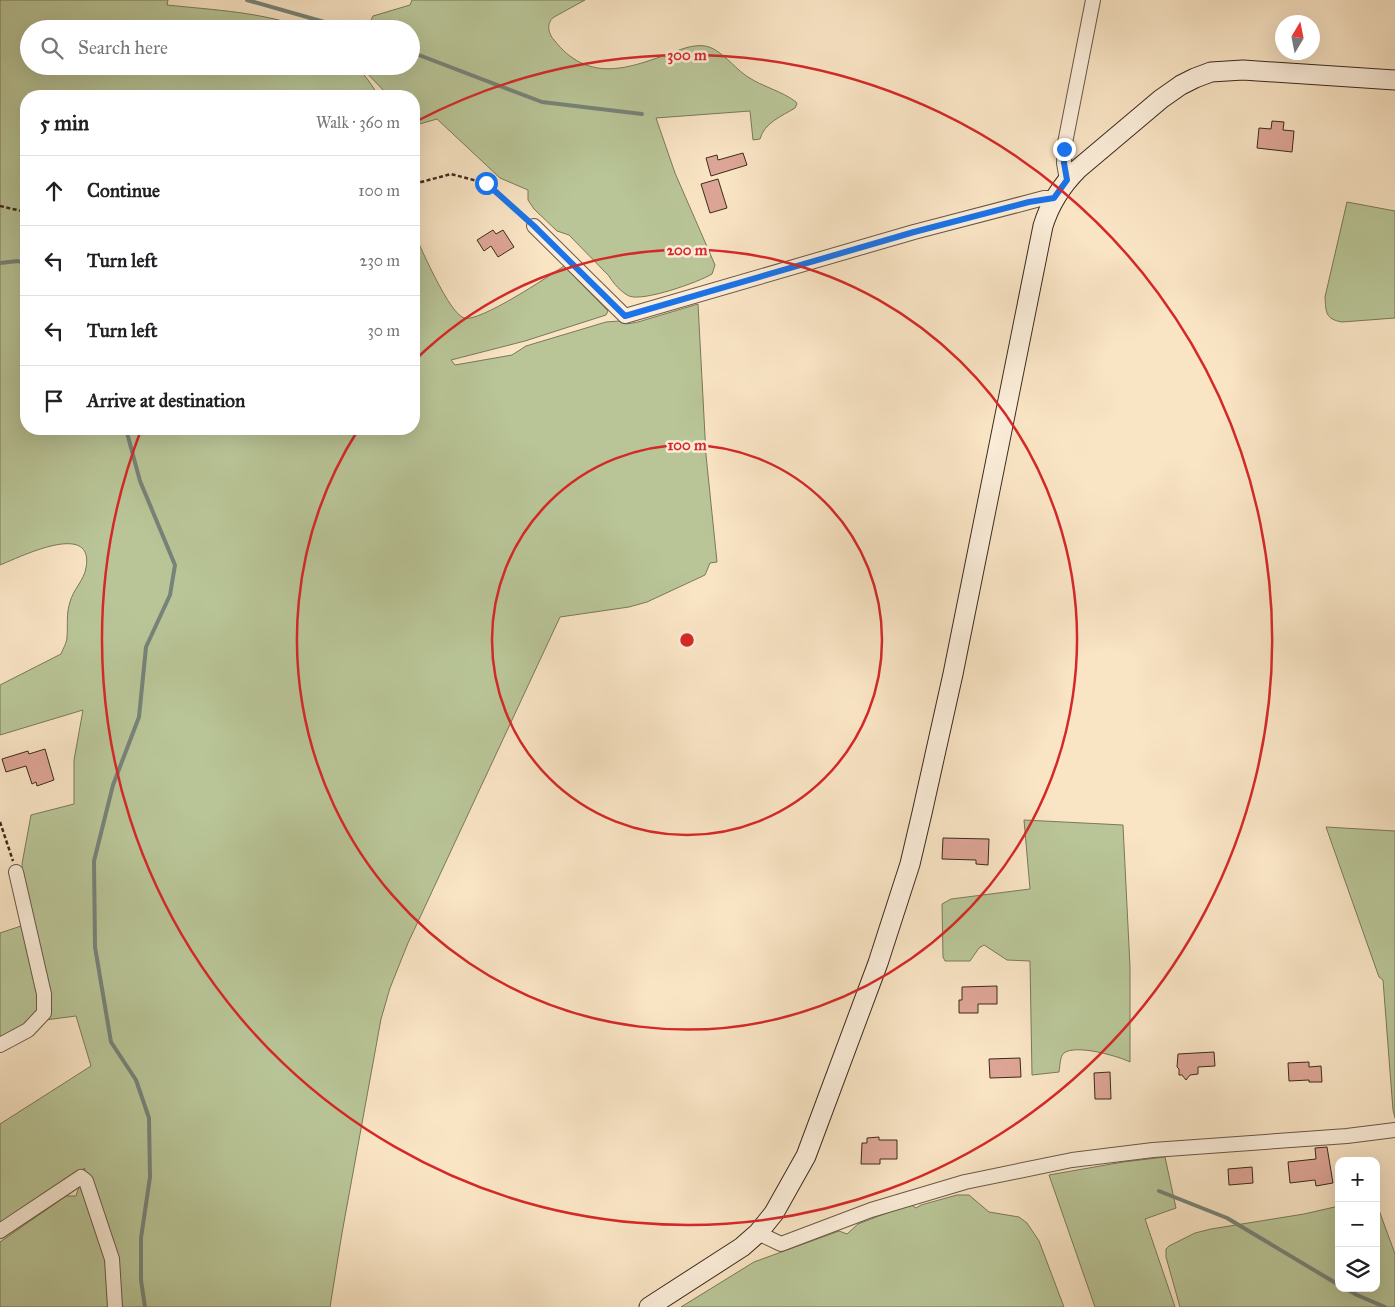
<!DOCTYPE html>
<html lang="en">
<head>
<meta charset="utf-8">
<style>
	body { margin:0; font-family:"IM FELL Great Primer",serif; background:#f6f6f6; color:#202124 }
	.controls { position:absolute; right:15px; bottom:15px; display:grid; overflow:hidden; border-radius:10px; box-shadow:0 5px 20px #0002 }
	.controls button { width:45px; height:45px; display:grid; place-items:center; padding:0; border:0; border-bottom:1px solid #e0e0e0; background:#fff; color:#202124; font:25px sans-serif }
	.compass { position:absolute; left:1275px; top:15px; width:45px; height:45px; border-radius:50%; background:#fff; box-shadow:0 5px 20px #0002; rotate:10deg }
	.stop { position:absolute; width:15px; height:15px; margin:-11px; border:4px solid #1a73e8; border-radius:50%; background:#fff }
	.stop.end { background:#1a73e8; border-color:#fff; box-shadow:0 1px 5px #0008 }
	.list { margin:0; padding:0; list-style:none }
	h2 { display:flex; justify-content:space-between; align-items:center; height:65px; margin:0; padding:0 20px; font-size:21px }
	h2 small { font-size:16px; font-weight:400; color:#757577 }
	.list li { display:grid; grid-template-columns:32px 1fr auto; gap:15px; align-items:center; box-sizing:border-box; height:70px; padding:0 20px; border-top:1px solid #e0e0e0 }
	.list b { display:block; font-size:19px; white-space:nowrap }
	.list em { font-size:16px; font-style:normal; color:#757577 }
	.icon { flex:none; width:28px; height:28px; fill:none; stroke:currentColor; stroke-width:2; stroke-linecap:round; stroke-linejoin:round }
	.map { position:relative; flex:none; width:1395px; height:1307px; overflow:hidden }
	.search { position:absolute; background:#fff; box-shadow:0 5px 20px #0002; left:20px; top:20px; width:400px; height:55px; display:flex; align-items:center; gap:12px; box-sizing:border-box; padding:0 18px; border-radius:28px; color:#757577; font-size:19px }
	.panel { position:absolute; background:#fff; box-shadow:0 5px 20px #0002; left:20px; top:90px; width:400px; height:345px; border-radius:20px }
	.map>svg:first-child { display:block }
	.green { fill:#b9c597; stroke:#7a785a }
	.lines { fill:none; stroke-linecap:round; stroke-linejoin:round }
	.stream { stroke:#778379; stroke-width:4 }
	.building { fill:#dda595; stroke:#3c2a1c }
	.street-casing { stroke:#6b5846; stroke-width:16 }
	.secondary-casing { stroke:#3c2a1c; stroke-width:21 }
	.path { stroke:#3c2a1c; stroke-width:2.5; stroke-dasharray:4 2.5; stroke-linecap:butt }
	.street { stroke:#fbedd9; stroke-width:14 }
	.secondary { stroke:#fbedd9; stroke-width:19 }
	.route { stroke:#1a73e8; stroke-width:6 }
	.ring { fill:none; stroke:#d62828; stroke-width:2.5 }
	.centre { fill:#d62828; stroke:#fbedd9; stroke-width:2.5 }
	.ring-label { font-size:15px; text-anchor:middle; font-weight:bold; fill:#d62828; stroke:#fbedd9; stroke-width:5; stroke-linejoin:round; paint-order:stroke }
</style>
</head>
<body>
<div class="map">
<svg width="1395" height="1307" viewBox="0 0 1395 1307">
	<rect width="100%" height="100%" fill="#f9e4c4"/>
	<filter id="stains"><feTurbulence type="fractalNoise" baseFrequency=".004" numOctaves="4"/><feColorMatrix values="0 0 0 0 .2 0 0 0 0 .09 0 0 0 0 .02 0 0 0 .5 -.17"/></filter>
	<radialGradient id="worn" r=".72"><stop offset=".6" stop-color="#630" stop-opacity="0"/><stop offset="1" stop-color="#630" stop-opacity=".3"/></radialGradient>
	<!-- green -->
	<g class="green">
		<path d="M0 0H168L167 5C214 10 263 12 308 29H29V66H357L368 80 379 96H26V429H414V233C422 250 449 313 464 318 479 323 549 276 564 266L608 311 606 315 525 341 451 360 455 365 512 355 526 346 606 322 619 321C624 326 631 323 638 322L698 304 706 455 717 562 710 563 705 575 647 602 629 607 560 617 408 943 390 988 381 1019 342 1233 330 1307H0V1242L66 1196H76L85 1168 0 1224V1124L91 1066 76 1016 45 1020 24 890 22 864 31 815 74 804V760L83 710 0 735V685L61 654C63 649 67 642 67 637 68 625 66 614 70 602 73 590 84 580 86 568 95 519 18 558 0 565Z"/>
		<path d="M412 0H585L554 17C546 23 548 33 554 40 587 82 625 70 668 54 680 50 692 44 705 46 720 48 735 69 748 77 763 87 782 91 796 102L797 104 795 108C782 116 764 123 760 139L753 140 750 111 656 118 675 173 715 265 712 274C699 282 643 302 629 296 621 292 613 283 609 276L569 235 557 231 534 209 528 200V190L500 178 437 119 416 125 414 122V96H389L360 66H411V29H367L373 16 410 5Z"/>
		<path d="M1347 202 1395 211V318L1342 322C1325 319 1326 312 1325 297Z"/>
		<path d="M1024 820 1123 825 1130 967V1062C1118 1056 1076 1044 1064 1053 1060 1056 1060 1066 1059 1072L1032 1075 1030 961 1007 960 984 945 979 948 970 961H945L943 957 942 904 951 899 1030 889Z"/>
		<polygon points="1326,827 1395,831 1395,1118 1393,1110 1383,980 1379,977"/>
		<polygon points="24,925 40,1008 32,1021 0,1040 0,933"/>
		<polygon points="1165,1157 1176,1208 1145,1219 1175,1307 1095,1307 1049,1175 1123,1162"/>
		<polygon points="957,1195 969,1195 989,1212 1019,1217 1027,1223 1039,1241 1064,1307 681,1307 754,1262 839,1231 847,1234 858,1224 910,1204 916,1208 921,1205"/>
		<polygon points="1376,1202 1395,1254 1395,1307 1180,1307 1166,1257 1166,1249 1169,1246 1195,1233 1211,1229 1304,1214 1339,1206 1339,1288 1376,1288"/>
	</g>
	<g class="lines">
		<!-- stream -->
		<g class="stream">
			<polyline points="247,0 349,29"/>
			<polyline points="411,52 542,102 642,114"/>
			<polyline points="0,263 18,261 26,264"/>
			<polyline points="126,429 140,481 175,565 170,595 146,647 139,717 113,785 94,861 95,947 111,1042 136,1080 149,1118 150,1177 141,1238 141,1280 145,1307"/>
			<polyline points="1159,1191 1227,1218 1339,1285"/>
			<polyline points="1345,1288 1357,1295 1385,1307"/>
		</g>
	</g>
	<!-- building -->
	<g class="building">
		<polygon points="1272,121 1284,122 1283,130 1294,131 1292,152 1257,148 1259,128 1271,129"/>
		<polygon points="743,153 747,165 711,176 706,158 717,155 718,160"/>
		<polygon points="718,179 727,208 710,213 701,184"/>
		<polygon points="493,230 496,234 503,230 514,247 498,257 491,246 484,251 477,240"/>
		<polygon points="45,749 54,780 37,786 36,782 32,784 26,766 6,772 2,759 28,751 29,754"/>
		<polygon points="943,838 989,839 988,865 976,864 976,860 942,859"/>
		<polygon points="997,986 997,1004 978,1004 978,1013 959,1013 959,1000 962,1000 962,987"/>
		<polygon points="1214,1052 1215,1066 1198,1067 1198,1074 1190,1075 1186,1080 1182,1075 1179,1075 1179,1069 1177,1067 1178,1054"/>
		<polygon points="1020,1058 1021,1077 990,1078 989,1059"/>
		<polygon points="1309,1062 1309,1067 1321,1066 1322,1082 1309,1082 1309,1080 1289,1081 1288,1063"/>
		<polygon points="1110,1072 1111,1099 1095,1099 1094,1073"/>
		<polygon points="879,1137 879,1140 897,1140 897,1159 880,1159 880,1164 861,1164 862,1143 867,1143 867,1138"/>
		<polygon points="1327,1147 1333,1183 1316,1186 1315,1180 1290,1183 1288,1162 1316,1159 1315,1148"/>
		<polygon points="1252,1167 1253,1183 1229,1185 1228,1169"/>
	</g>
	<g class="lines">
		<!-- street casing -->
		<g class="street-casing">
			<g id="street">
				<polyline points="1067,180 1064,163 1065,143 1093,0"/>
				<polyline points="534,226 625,316 914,232 1029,202 1044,198 1054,198"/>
				<polyline points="0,1045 28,1030 44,1013 44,994 16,872"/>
				<polyline points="0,1231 81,1177 86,1181 112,1259 115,1307"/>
				<polyline points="758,1233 781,1244 871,1210 965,1182 1072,1160 1153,1150 1347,1136 1395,1130"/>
			</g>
		</g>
		<!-- secondary casing -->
		<g class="secondary-casing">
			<path id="secondary" d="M649 1307 742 1247 758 1233 774 1213 806 1156 878 963 910 864 922 813 953 674 1043 226C1050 203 1061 186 1078 169L1161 99 1181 85 1195 78 1211 72 1243 70 1395 80"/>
		</g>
		<!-- path -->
		<g class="path">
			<polyline points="414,184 451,174 485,183 524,217"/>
			<polyline points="0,206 26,212"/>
			<polyline points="0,822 13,861"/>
		</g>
		<!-- street -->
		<use href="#street" class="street"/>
		<!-- secondary -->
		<use href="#secondary" class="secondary"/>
	</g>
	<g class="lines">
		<!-- route -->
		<polyline class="route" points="486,183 534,226 625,316 914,232 1029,202 1054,198 1067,180 1064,163 1064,149"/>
	</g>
	<!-- distance rings -->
	<g class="ring">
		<circle cx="687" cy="640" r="195"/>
		<path d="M416 359A390 390 0 1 1 358 430"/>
		<path d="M417 121A585 585 0 1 1 141 430"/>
	</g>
	<circle cx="687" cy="640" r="8" class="centre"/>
	<g class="ring-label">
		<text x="687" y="60">300 m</text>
		<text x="687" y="255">200 m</text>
		<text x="687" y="450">100 m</text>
	</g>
	<rect width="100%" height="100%" filter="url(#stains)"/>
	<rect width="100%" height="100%" fill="url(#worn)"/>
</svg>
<div class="controls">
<button>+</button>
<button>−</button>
<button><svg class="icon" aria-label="layers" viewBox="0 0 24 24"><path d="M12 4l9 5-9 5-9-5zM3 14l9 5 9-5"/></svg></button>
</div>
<svg class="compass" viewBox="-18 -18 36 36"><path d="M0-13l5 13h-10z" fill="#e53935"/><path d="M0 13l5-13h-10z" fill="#757577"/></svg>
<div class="stop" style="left:486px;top:183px"></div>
<div class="stop end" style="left:1064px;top:149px"></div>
<div class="search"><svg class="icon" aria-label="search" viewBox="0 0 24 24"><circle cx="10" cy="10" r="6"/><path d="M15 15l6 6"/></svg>Search here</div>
<section class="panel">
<h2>5 min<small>Walk · 360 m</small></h2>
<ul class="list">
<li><svg class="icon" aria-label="ahead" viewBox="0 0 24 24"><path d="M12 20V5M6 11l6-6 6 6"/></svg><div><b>Continue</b></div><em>100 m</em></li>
<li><svg class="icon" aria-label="left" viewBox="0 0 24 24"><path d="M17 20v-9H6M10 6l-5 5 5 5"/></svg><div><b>Turn left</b></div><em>230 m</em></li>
<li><svg class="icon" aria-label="left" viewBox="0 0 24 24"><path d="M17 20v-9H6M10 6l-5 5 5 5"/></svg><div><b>Turn left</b></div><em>30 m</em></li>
<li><svg class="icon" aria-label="arrive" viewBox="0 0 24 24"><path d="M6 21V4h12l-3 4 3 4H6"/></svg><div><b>Arrive at destination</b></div></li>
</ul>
</section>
</div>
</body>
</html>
